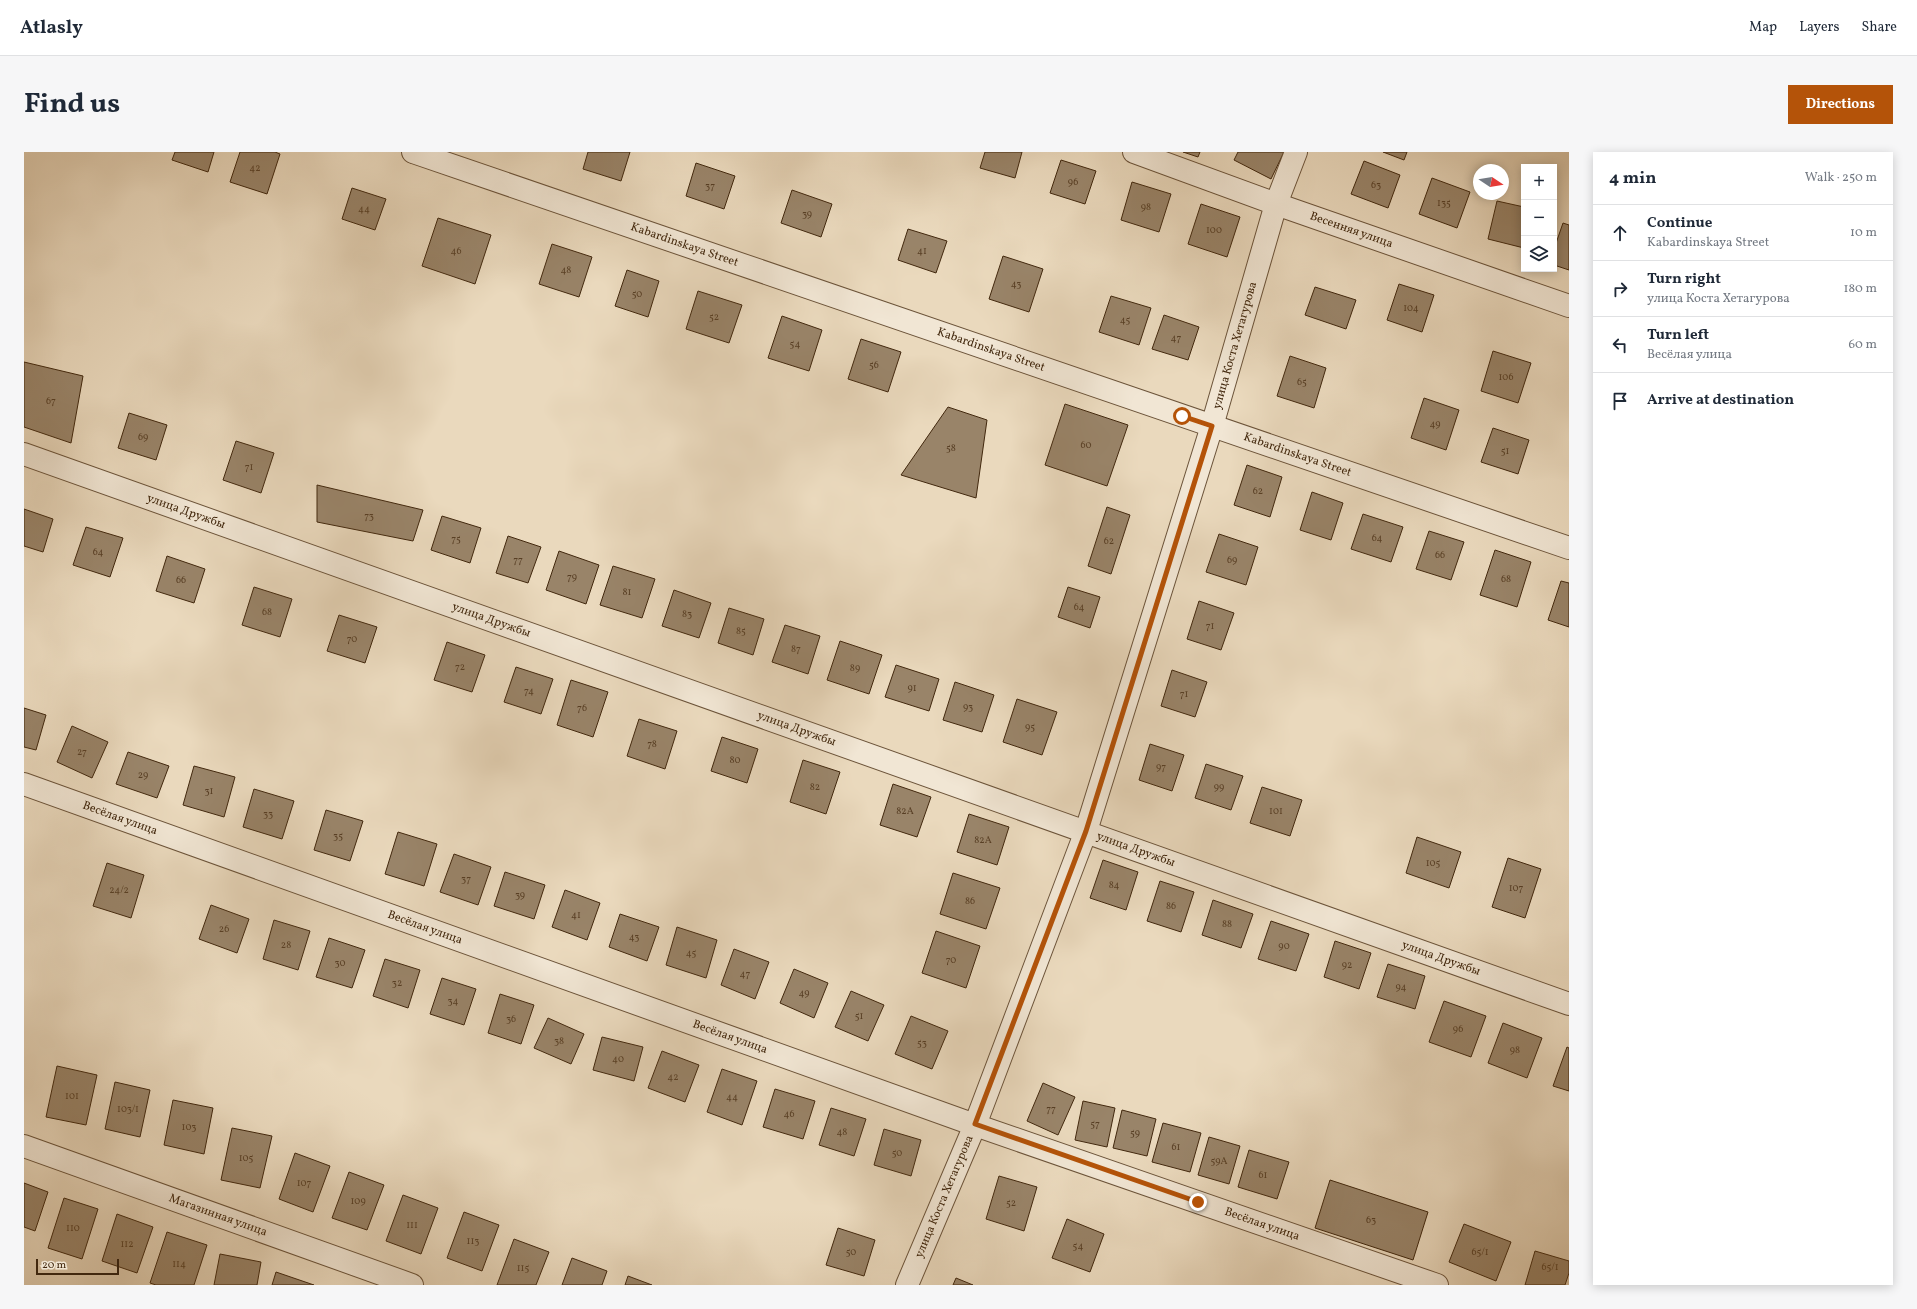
<!DOCTYPE html>
<html lang="en">
<head>
<meta charset="utf-8">
<style>
	body { margin:0; font-family:Vollkorn,serif; background:#f6f6f7; color:#1f2937 }
	.controls { position:absolute; right:12px; top:12px; display:grid; overflow:hidden; border-radius:0px; box-shadow:0 2px 10px #0003 }
	.controls button { width:36px; height:36px; display:grid; place-items:center; padding:0; border:0; border-bottom:1px solid #e0e1e3; background:#fff; color:#1f2937; font:20px sans-serif }
	.compass { position:absolute; left:1449px; top:12px; width:36px; height:36px; border-radius:50%; background:#fff; box-shadow:0 2px 10px #0003; rotate:102deg }
	.scale { position:absolute; left:12px; bottom:10px; width:83px; box-sizing:border-box; padding-left:4px; border:2px solid #42280e; border-top:0; font-size:11px; line-height:14px; white-space:nowrap; color:#42280e; -webkit-text-stroke:3px #f1e6d4; paint-order:stroke }
	.stop { position:absolute; width:12px; height:12px; margin:-9px; border:3px solid #b45309; border-radius:50%; background:#fff }
	.stop.end { background:#b45309; border-color:#fff; box-shadow:0 1px 4px #0008 }
	.list { margin:0; padding:0; list-style:none }
	h2 { display:flex; justify-content:space-between; align-items:center; height:52px; margin:0; padding:0 16px; font-size:17px }
	h2 small { font-size:13px; font-weight:400; color:#747a83 }
	.list li { display:grid; grid-template-columns:26px 1fr auto; gap:12px; align-items:center; box-sizing:border-box; height:56px; padding:0 16px; border-top:1px solid #e0e1e3 }
	.list b { display:block; font-size:15px; white-space:nowrap }
	.list p { margin:0; font-size:13px; white-space:nowrap; color:#747a83 }
	.list em { font-size:13px; font-style:normal; color:#747a83 }
	.icon { flex:none; width:22px; height:22px; fill:none; stroke:currentColor; stroke-width:2; stroke-linecap:round; stroke-linejoin:round }
	.map { position:relative; flex:none; width:1545px; height:1133px; overflow:hidden; border-radius:0px }
	header { display:flex; align-items:center; gap:24px; box-sizing:border-box; height:56px; padding:0 20px; background:#fff; border-bottom:1px solid #e0e1e3 }
	header strong { font-size:19px }
	nav { display:flex; gap:22px; margin-inline-start:auto; font-size:14px }
	.intro { display:flex; align-items:center; justify-content:space-between; box-sizing:border-box; height:96px; padding:0 24px }
	h1 { margin:0; font-size:28px }
	.button { padding:10px 18px; border-radius:0px; background:#b45309; color:#fff; font-size:14px; font-weight:700 }
	main { display:flex; gap:24px; padding:0 24px }
	aside { flex:1; background:#fff; border-radius:0px; box-shadow:0 2px 10px #0003 }
	.map>svg:first-child { display:block }
	.building { fill:#998469; stroke:#42280e }
	.lines { fill:none; stroke-linecap:round; stroke-linejoin:round }
	.street-casing { stroke:#6c543a; stroke-width:24 }
	.street { stroke:#f1e6d4; stroke-width:22 }
	.route { stroke:#b45309; stroke-width:5 }
	.labels { text-anchor:middle; dominant-baseline:central; stroke-width:3.5; stroke-linejoin:round; paint-order:stroke }
	.number-label { font-size:10px; fill:#583f25 }
	.street-label { font-size:12px; fill:#42280e; stroke:#f1e6d4 }
</style>
</head>
<body>
<header>
<strong>Atlasly</strong>
<nav><a>Map</a><a>Layers</a><a>Share</a></nav>
</header>
<div class="intro"><h1>Find us</h1><a class="button">Directions</a></div>
<main>
<div class="map">
<svg width="1545" height="1133" viewBox="0 0 1545 1133">
	<rect width="100%" height="100%" fill="#ead9bd"/>
	<filter id="stains"><feTurbulence type="fractalNoise" baseFrequency=".005" numOctaves="4"/><feColorMatrix values="0 0 0 0 .2 0 0 0 0 .09 0 0 0 0 .02 0 0 0 .5 -.17"/></filter>
	<radialGradient id="worn" r=".72"><stop offset=".6" stop-color="#630" stop-opacity="0"/><stop offset="1" stop-color="#630" stop-opacity=".3"/></radialGradient>
	<!-- building -->
	<g class="building">
		<polygon points="151,0 190,0 184,20 148,8"/>
		<polygon points="216,0 251,0 256,2 243,42 206,30"/>
		<polygon points="564,0 606,0 597,29 559,17"/>
		<polygon points="961,0 998,0 991,26 956,16"/>
		<polygon points="1159,0 1176,0 1174,5"/>
		<polygon points="1214,0 1260,0 1247,27 1210,8"/>
		<polygon points="1359,0 1383,0 1380,8"/>
		<polygon points="1037,8 1072,19 1061,52 1026,41"/>
		<polygon points="1340,9 1376,23 1364,56 1327,42"/>
		<polygon points="672,11 711,24 700,57 662,44"/>
		<polygon points="1408,26 1446,40 1433,76 1395,62"/>
		<polygon points="1108,30 1147,42 1135,80 1097,68"/>
		<polygon points="328,36 362,47 351,78 318,67"/>
		<polygon points="768,38 808,52 797,85 757,71"/>
		<polygon points="1473,49 1500,55 1500,96 1464,87"/>
		<polygon points="1177,52 1216,65 1203,105 1164,92"/>
		<polygon points="414,66 467,83 451,132 398,114"/>
		<polygon points="1539,71 1545,73 1545,118 1530,113 1530,97"/>
		<polygon points="884,77 923,89 912,121 874,108"/>
		<polygon points="528,92 568,105 555,145 515,132"/>
		<polygon points="979,104 1019,117 1005,160 965,147"/>
		<polygon points="603,118 635,129 624,165 591,154"/>
		<polygon points="1375,132 1410,143 1398,180 1363,168"/>
		<polygon points="1291,135 1332,148 1322,177 1281,163"/>
		<polygon points="674,139 718,153 705,191 662,177"/>
		<polygon points="1087,144 1127,156 1115,193 1075,180"/>
		<polygon points="1140,163 1175,175 1164,208 1128,197"/>
		<polygon points="758,164 798,178 785,219 744,206"/>
		<polygon points="837,187 877,200 864,240 824,227"/>
		<polygon points="1469,199 1507,211 1494,251 1457,239"/>
		<polygon points="1266,204 1302,216 1290,256 1253,244"/>
		<polygon points="0,210 59,224 47,291 0,275"/>
		<polygon points="1400,246 1435,258 1422,298 1387,286"/>
		<polygon points="1041,252 1104,273 1083,334 1021,313"/>
		<polygon points="924,255 963,268 952,346 877,323"/>
		<polygon points="105,261 143,273 132,308 94,296"/>
		<polygon points="1469,276 1505,288 1494,322 1457,310"/>
		<polygon points="212,289 250,301 237,341 199,328"/>
		<polygon points="1223,313 1258,325 1246,365 1210,353"/>
		<polygon points="293,333 399,358 389,389 293,370"/>
		<polygon points="1288,340 1319,351 1307,388 1276,378"/>
		<polygon points="1083,355 1106,363 1087,422 1064,414"/>
		<polygon points="0,357 29,367 19,400 0,394"/>
		<polygon points="1339,362 1379,375 1367,410 1327,397"/>
		<polygon points="418,364 457,376 446,411 407,398"/>
		<polygon points="62,375 99,386 86,425 49,413"/>
		<polygon points="1405,379 1440,390 1427,428 1392,417"/>
		<polygon points="1195,382 1234,395 1222,433 1182,420"/>
		<polygon points="484,384 517,395 504,431 472,421"/>
		<polygon points="1471,398 1507,410 1493,455 1456,443"/>
		<polygon points="535,399 575,413 562,452 522,438"/>
		<polygon points="143,404 181,417 170,451 132,439"/>
		<polygon points="589,414 631,427 618,466 576,453"/>
		<polygon points="1537,429 1545,431 1545,475 1524,468"/>
		<polygon points="230,435 268,447 256,485 218,473"/>
		<polygon points="1044,435 1076,445 1066,476 1034,465"/>
		<polygon points="650,438 687,451 675,486 638,474"/>
		<polygon points="1175,449 1210,461 1197,498 1163,487"/>
		<polygon points="705,456 740,467 729,503 694,491"/>
		<polygon points="315,463 353,475 341,511 303,499"/>
		<polygon points="761,473 796,484 784,522 748,510"/>
		<polygon points="816,489 858,503 845,542 803,528"/>
		<polygon points="423,490 461,503 448,540 410,528"/>
		<polygon points="872,513 915,527 905,559 861,545"/>
		<polygon points="492,515 529,527 517,562 480,550"/>
		<polygon points="1148,518 1183,530 1171,565 1137,554"/>
		<polygon points="547,528 584,540 569,585 533,573"/>
		<polygon points="931,530 970,543 958,580 919,568"/>
		<polygon points="993,547 1033,560 1018,603 979,590"/>
		<polygon points="0,556 22,563 12,598 0,595"/>
		<polygon points="615,567 653,579 641,617 603,604"/>
		<polygon points="48,574 84,590 68,626 33,610"/>
		<polygon points="698,585 734,597 723,631 687,619"/>
		<polygon points="1126,592 1160,603 1148,639 1115,628"/>
		<polygon points="104,600 145,614 133,646 92,632"/>
		<polygon points="779,608 816,620 802,662 766,650"/>
		<polygon points="1182,612 1219,624 1207,658 1171,646"/>
		<polygon points="170,614 211,625 200,665 159,653"/>
		<polygon points="869,632 907,645 893,685 856,673"/>
		<polygon points="1238,635 1278,648 1266,684 1226,671"/>
		<polygon points="230,637 270,649 258,687 219,675"/>
		<polygon points="302,658 339,669 326,709 290,698"/>
		<polygon points="945,662 985,675 973,713 933,700"/>
		<polygon points="374,680 413,692 400,734 361,722"/>
		<polygon points="1393,685 1437,700 1425,736 1382,721"/>
		<polygon points="430,702 467,715 454,753 416,740"/>
		<polygon points="1484,706 1517,717 1501,766 1468,755"/>
		<polygon points="1079,708 1114,720 1102,758 1066,746"/>
		<polygon points="83,711 120,723 107,766 69,754"/>
		<polygon points="481,720 521,733 510,767 470,754"/>
		<polygon points="929,721 976,736 962,777 916,762"/>
		<polygon points="1136,729 1170,740 1157,780 1123,769"/>
		<polygon points="541,738 576,751 563,788 528,775"/>
		<polygon points="1189,748 1229,762 1217,796 1178,783"/>
		<polygon points="187,753 225,767 213,801 175,787"/>
		<polygon points="596,762 635,775 623,809 585,795"/>
		<polygon points="250,768 286,779 274,818 239,807"/>
		<polygon points="1247,769 1285,782 1272,819 1234,807"/>
		<polygon points="653,775 693,788 682,826 642,813"/>
		<polygon points="912,779 956,794 942,836 898,821"/>
		<polygon points="305,786 341,798 328,836 292,825"/>
		<polygon points="1311,789 1347,801 1335,837 1300,825"/>
		<polygon points="710,797 745,810 731,847 697,833"/>
		<polygon points="361,807 396,818 384,856 349,844"/>
		<polygon points="1364,812 1401,824 1391,857 1353,845"/>
		<polygon points="770,817 804,831 790,866 756,851"/>
		<polygon points="418,826 452,837 440,873 406,862"/>
		<polygon points="827,839 860,853 844,889 811,875"/>
		<polygon points="476,842 510,853 497,892 464,881"/>
		<polygon points="1420,849 1462,864 1447,905 1405,890"/>
		<polygon points="887,864 924,879 908,917 871,902"/>
		<polygon points="524,866 560,882 547,912 510,896"/>
		<polygon points="1479,871 1518,886 1503,926 1464,911"/>
		<polygon points="578,885 619,895 610,929 569,918"/>
		<polygon points="1543,895 1545,896 1545,939 1529,934"/>
		<polygon points="638,899 675,913 661,950 624,936"/>
		<polygon points="33,914 73,923 62,973 22,965"/>
		<polygon points="698,917 733,929 718,973 683,960"/>
		<polygon points="91,930 126,938 116,985 81,977"/>
		<polygon points="1019,931 1051,945 1034,983 1003,969"/>
		<polygon points="751,937 791,949 779,987 739,975"/>
		<polygon points="149,948 189,956 180,1002 140,993"/>
		<polygon points="1059,949 1091,956 1083,995 1051,988"/>
		<polygon points="807,956 842,967 830,1004 795,993"/>
		<polygon points="1098,958 1132,967 1123,1004 1089,996"/>
		<polygon points="1139,971 1177,981 1166,1020 1128,1010"/>
		<polygon points="208,976 248,984 236,1036 197,1028"/>
		<polygon points="860,977 897,988 887,1024 850,1013"/>
		<polygon points="1185,985 1216,994 1205,1032 1174,1023"/>
		<polygon points="1225,998 1265,1010 1253,1047 1214,1035"/>
		<polygon points="271,1001 306,1014 289,1060 255,1047"/>
		<polygon points="325,1020 360,1033 343,1078 308,1066"/>
		<polygon points="975,1024 1013,1035 1000,1079 962,1067"/>
		<polygon points="1306,1028 1404,1060 1389,1108 1291,1076"/>
		<polygon points="0,1031 24,1040 11,1079 0,1075"/>
		<polygon points="379,1043 414,1056 397,1102 362,1089"/>
		<polygon points="40,1046 74,1057 58,1107 24,1096"/>
		<polygon points="440,1060 475,1073 458,1119 423,1106"/>
		<polygon points="93,1062 129,1075 113,1121 78,1109"/>
		<polygon points="1043,1067 1080,1082 1066,1120 1028,1106"/>
		<polygon points="1440,1072 1487,1090 1472,1129 1425,1110"/>
		<polygon points="814,1076 851,1088 840,1124 802,1113"/>
		<polygon points="143,1080 183,1093 170,1133 132,1133 126,1131"/>
		<polygon points="490,1087 525,1100 512,1133 473,1133"/>
		<polygon points="1511,1099 1545,1109 1545,1121 1541,1133 1501,1133"/>
		<polygon points="196,1102 237,1110 233,1133 190,1133"/>
		<polygon points="548,1106 583,1119 578,1133 538,1133"/>
		<polygon points="252,1120 290,1133 248,1133"/>
		<polygon points="604,1124 628,1133 601,1133"/>
		<polygon points="932,1126 949,1133 929,1133"/>
	</g>
	<g class="lines">
		<!-- street casing -->
		<g class="street-casing">
			<g id="street">
				<path id="s1" d="M389 0 1545 396"/>
				<path id="s2" d="M1110 0 1252 52 1545 154"/>
				<path id="s3" d="M0 302 1545 852"/>
				<path id="s4" d="M0 632 951 973 1413 1133"/>
				<path id="s5" d="M0 994 388 1133"/>
				<path id="s6" d="M883 1133 951 973 1062 679 1188 274 1252 52 1272 0"/>
			</g>
		</g>
		<!-- street -->
		<use href="#street" class="street"/>
	</g>
	<g class="lines">
		<!-- route -->
		<polyline class="route" points="1158,264 1188,274 1062,679 951,972 1174,1050"/>
	</g>
	<g class="labels">
		<!-- number labels -->
		<g class="number-label">
			<text x="231" y="16">42</text>
			<text x="1049" y="30">96</text>
			<text x="1352" y="33">63</text>
			<text x="686" y="34">37</text>
			<text x="1420" y="51">135</text>
			<text x="1122" y="55">98</text>
			<text x="340" y="57">44</text>
			<text x="783" y="62">39</text>
			<text x="1190" y="78">100</text>
			<text x="432" y="99">46</text>
			<text x="898" y="99">41</text>
			<text x="542" y="118">48</text>
			<text x="992" y="132">43</text>
			<text x="613" y="142">50</text>
			<text x="1387" y="156">104</text>
			<text x="690" y="165">52</text>
			<text x="1101" y="168">45</text>
			<text x="1152" y="186">47</text>
			<text x="771" y="192">54</text>
			<text x="850" y="213">56</text>
			<text x="1482" y="225">106</text>
			<text x="1278" y="230">65</text>
			<text x="27" y="249">67</text>
			<text x="1411" y="272">49</text>
			<text x="119" y="285">69</text>
			<text x="1062" y="293">60</text>
			<text x="927" y="296">58</text>
			<text x="1481" y="299">51</text>
			<text x="225" y="315">71</text>
			<text x="1234" y="339">62</text>
			<text x="345" y="364">73</text>
			<text x="1353" y="386">64</text>
			<text x="432" y="387">75</text>
			<text x="1085" y="389">62</text>
			<text x="74" y="400">64</text>
			<text x="1416" y="403">66</text>
			<text x="494" y="408">77</text>
			<text x="1208" y="408">69</text>
			<text x="548" y="425">79</text>
			<text x="1482" y="427">68</text>
			<text x="157" y="428">66</text>
			<text x="603" y="440">81</text>
			<text x="1055" y="455">64</text>
			<text x="243" y="460">68</text>
			<text x="663" y="462">83</text>
			<text x="1186" y="474">71</text>
			<text x="717" y="479">85</text>
			<text x="328" y="487">70</text>
			<text x="772" y="497">87</text>
			<text x="436" y="515">72</text>
			<text x="831" y="516">89</text>
			<text x="888" y="536">91</text>
			<text x="505" y="539">74</text>
			<text x="1160" y="542">71</text>
			<text x="944" y="555">93</text>
			<text x="558" y="556">76</text>
			<text x="1006" y="575">95</text>
			<text x="628" y="592">78</text>
			<text x="58" y="600">27</text>
			<text x="711" y="608">80</text>
			<text x="1137" y="615">97</text>
			<text x="119" y="623">29</text>
			<text x="791" y="635">82</text>
			<text x="1195" y="635">99</text>
			<text x="185" y="639">31</text>
			<text x="881" y="659">82А</text>
			<text x="1252" y="659">101</text>
			<text x="244" y="662">33</text>
			<text x="314" y="684">35</text>
			<text x="959" y="688">82А</text>
			<text x="1409" y="711">105</text>
			<text x="442" y="727">37</text>
			<text x="1090" y="733">84</text>
			<text x="1492" y="736">107</text>
			<text x="95" y="738">24/2</text>
			<text x="496" y="743">39</text>
			<text x="946" y="749">86</text>
			<text x="1147" y="754">86</text>
			<text x="552" y="763">41</text>
			<text x="1203" y="772">88</text>
			<text x="200" y="777">26</text>
			<text x="610" y="785">43</text>
			<text x="262" y="793">28</text>
			<text x="1260" y="794">90</text>
			<text x="667" y="801">45</text>
			<text x="927" y="808">70</text>
			<text x="316" y="811">30</text>
			<text x="1323" y="813">92</text>
			<text x="721" y="822">47</text>
			<text x="373" y="831">32</text>
			<text x="1377" y="835">94</text>
			<text x="780" y="841">49</text>
			<text x="429" y="849">34</text>
			<text x="835" y="864">51</text>
			<text x="487" y="867">36</text>
			<text x="1434" y="877">96</text>
			<text x="535" y="889">38</text>
			<text x="898" y="891">53</text>
			<text x="1491" y="898">98</text>
			<text x="594" y="907">40</text>
			<text x="649" y="925">42</text>
			<text x="48" y="944">101</text>
			<text x="708" y="945">44</text>
			<text x="104" y="957">103/1</text>
			<text x="1027" y="957">77</text>
			<text x="765" y="962">46</text>
			<text x="1071" y="972">57</text>
			<text x="165" y="975">103</text>
			<text x="818" y="980">48</text>
			<text x="1111" y="981">59</text>
			<text x="1152" y="995">61</text>
			<text x="873" y="1001">50</text>
			<text x="222" y="1006">105</text>
			<text x="1195" y="1009">59А</text>
			<text x="1239" y="1023">61</text>
			<text x="280" y="1031">107</text>
			<text x="334" y="1049">109</text>
			<text x="987" y="1051">52</text>
			<text x="1347" y="1068">63</text>
			<text x="388" y="1073">111</text>
			<text x="49" y="1076">110</text>
			<text x="449" y="1089">113</text>
			<text x="103" y="1092">112</text>
			<text x="1054" y="1094">54</text>
			<text x="827" y="1100">50</text>
			<text x="1456" y="1100">65/1</text>
			<text x="155" y="1112">114</text>
			<text x="1526" y="1115">65/1</text>
			<text x="499" y="1116">115</text>
		</g>
		<!-- street labels -->
		<g class="street-label">
			<text stroke="none"><textPath href="#s2" startOffset="231">Весенняя улица</textPath></text>
			<text stroke="none"><textPath href="#s1" startOffset="287">Kabardinskaya Street</textPath></text>
			<text stroke="none"><textPath href="#s6" startOffset="996">улица Коста Хетагурова</textPath></text>
			<text stroke="none"><textPath href="#s1" startOffset="611">Kabardinskaya Street</textPath></text>
			<text stroke="none"><textPath href="#s1" startOffset="935">Kabardinskaya Street</textPath></text>
			<text stroke="none"><textPath href="#s3" startOffset="172">улица Дружбы</textPath></text>
			<text stroke="none"><textPath href="#s3" startOffset="496">улица Дружбы</textPath></text>
			<text stroke="none"><textPath href="#s3" startOffset="820">улица Дружбы</textPath></text>
			<text stroke="none"><textPath href="#s4" startOffset="102">Весёлая улица</textPath></text>
			<text stroke="none"><textPath href="#s3" startOffset="1180">улица Дружбы</textPath></text>
			<text stroke="none"><textPath href="#s4" startOffset="426">Весёлая улица</textPath></text>
			<text stroke="none"><textPath href="#s3" startOffset="1504">улица Дружбы</textPath></text>
			<text stroke="none"><textPath href="#s4" startOffset="750">Весёлая улица</textPath></text>
			<text stroke="none"><textPath href="#s6" startOffset="96">улица Коста Хетагурова</textPath></text>
			<text stroke="none"><textPath href="#s5" startOffset="206">Магазинная улица</textPath></text>
			<text stroke="none"><textPath href="#s4" startOffset="1314">Весёлая улица</textPath></text>
		</g>
	</g>
	<rect width="100%" height="100%" filter="url(#stains)"/>
	<rect width="100%" height="100%" fill="url(#worn)"/>
</svg>
<div class="controls">
<button>+</button>
<button>−</button>
<button><svg class="icon" aria-label="layers" viewBox="0 0 24 24"><path d="M12 4l9 5-9 5-9-5zM3 14l9 5 9-5"/></svg></button>
</div>
<svg class="compass" viewBox="-18 -18 36 36"><path d="M0-13l5 13h-10z" fill="#e53935"/><path d="M0 13l5-13h-10z" fill="#747a83"/></svg>
<div class="scale">20 m</div>
<div class="stop" style="left:1158px;top:264px"></div>
<div class="stop end" style="left:1174px;top:1050px"></div>
</div>
<aside>
<h2>4 min<small>Walk · 250 m</small></h2>
<ul class="list">
<li><svg class="icon" aria-label="ahead" viewBox="0 0 24 24"><path d="M12 20V5M6 11l6-6 6 6"/></svg><div><b>Continue</b><p>Kabardinskaya Street</p></div><em>10 m</em></li>
<li><svg class="icon" aria-label="right" viewBox="0 0 24 24"><path d="M7 20v-9h11M14 6l5 5-5 5"/></svg><div><b>Turn right</b><p>улица Коста Хетагурова</p></div><em>180 m</em></li>
<li><svg class="icon" aria-label="left" viewBox="0 0 24 24"><path d="M17 20v-9H6M10 6l-5 5 5 5"/></svg><div><b>Turn left</b><p>Весёлая улица</p></div><em>60 m</em></li>
<li><svg class="icon" aria-label="arrive" viewBox="0 0 24 24"><path d="M6 21V4h12l-3 4 3 4H6"/></svg><div><b>Arrive at destination</b></div></li>
</ul>
</aside>
</main>
</body>
</html>
